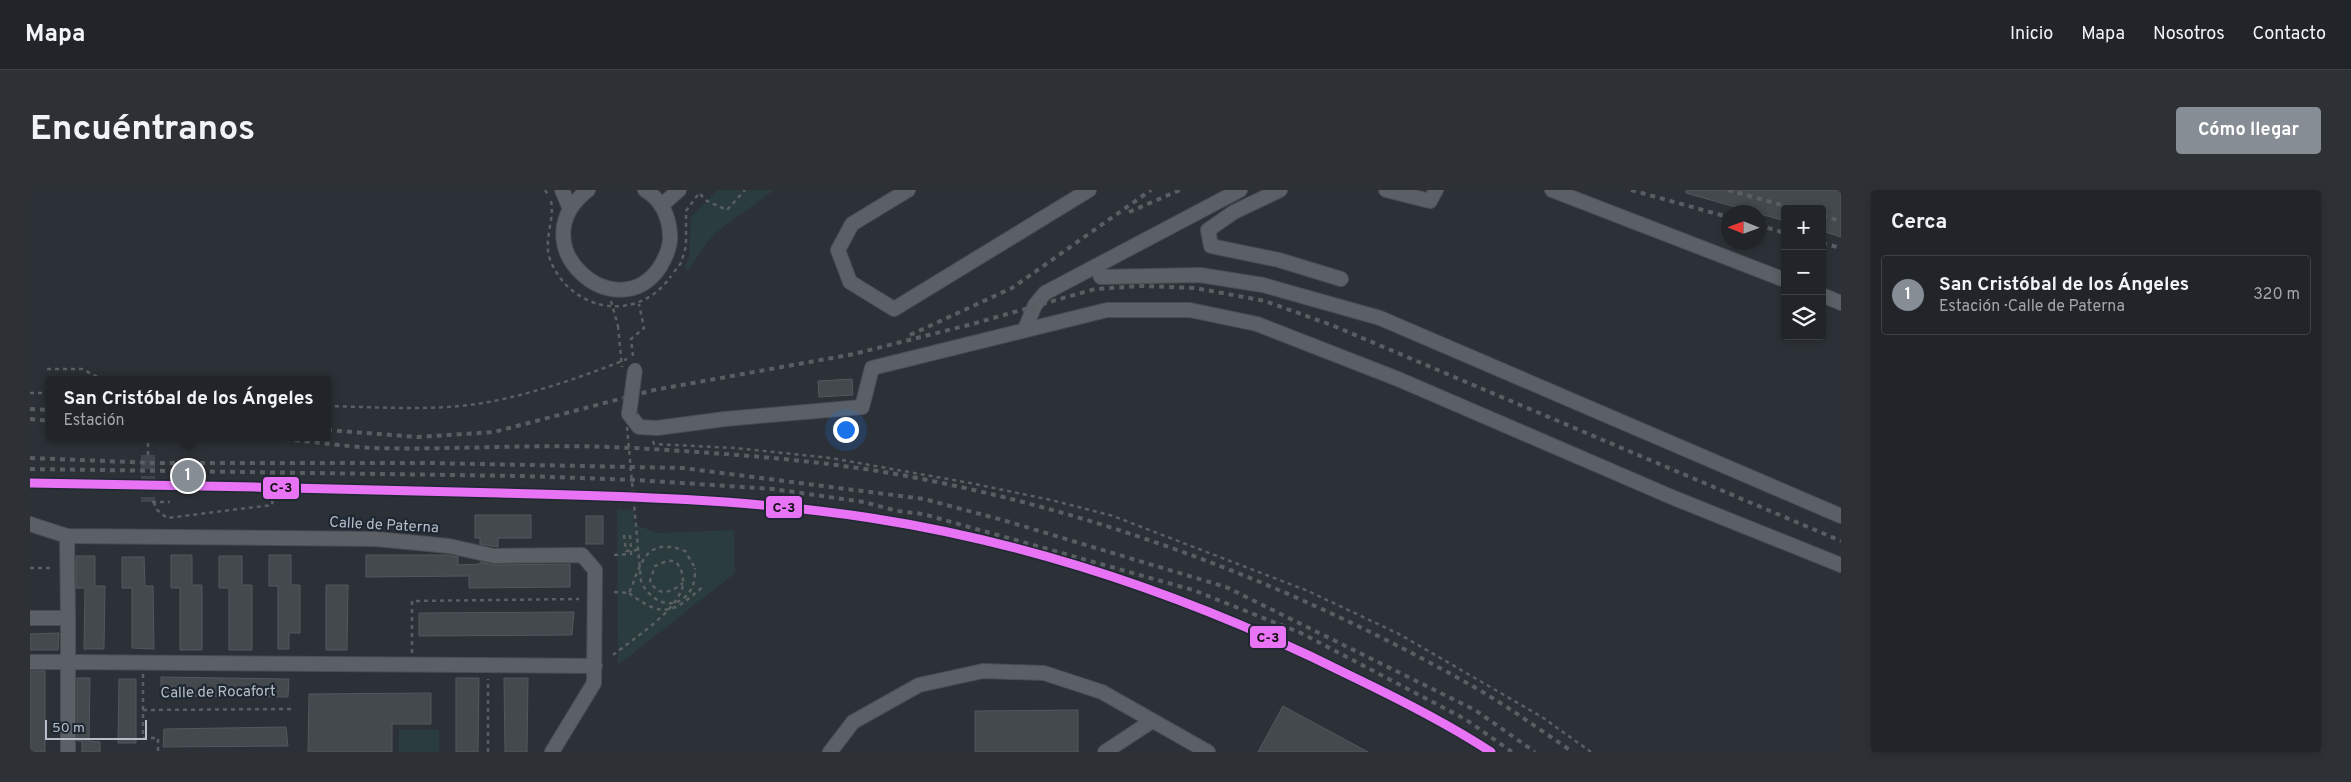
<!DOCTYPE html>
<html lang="es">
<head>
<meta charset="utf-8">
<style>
	body { margin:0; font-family:Overpass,sans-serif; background:#2d3135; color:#f1f3f6 }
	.controls { position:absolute; right:15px; top:15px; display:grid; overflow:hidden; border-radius:5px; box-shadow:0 2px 8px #0003 }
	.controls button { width:45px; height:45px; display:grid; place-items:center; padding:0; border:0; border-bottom:1px solid #3e4246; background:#212529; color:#f1f3f6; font:25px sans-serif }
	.compass { position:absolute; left:1691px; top:15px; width:45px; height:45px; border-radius:50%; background:#212529; box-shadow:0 2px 8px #0003; rotate:271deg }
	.scale { position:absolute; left:15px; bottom:12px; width:102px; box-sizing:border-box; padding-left:5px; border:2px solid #b6bec8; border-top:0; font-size:14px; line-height:18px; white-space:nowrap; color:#b6bec8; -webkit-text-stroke:4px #1f2832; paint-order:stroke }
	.you { position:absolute; left:815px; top:239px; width:18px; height:18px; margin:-12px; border:4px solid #fff; border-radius:50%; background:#1a73e8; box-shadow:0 0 0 8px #1a73e833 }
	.badge { display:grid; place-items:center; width:32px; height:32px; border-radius:50%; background:#868d95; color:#fff; font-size:16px; font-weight:700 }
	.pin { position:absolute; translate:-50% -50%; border:2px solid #fff; box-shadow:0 1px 5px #0006 }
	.popup { position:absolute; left:16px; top:186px; width:285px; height:65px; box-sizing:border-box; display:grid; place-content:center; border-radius:5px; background:#212529; filter:drop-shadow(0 1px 4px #0005); font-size:16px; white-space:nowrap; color:#a2a5a8 }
	.popup b { font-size:19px; color:#f1f3f6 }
	.popup::after { content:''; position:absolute; left:50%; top:100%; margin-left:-10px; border:10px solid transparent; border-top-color:#212529 }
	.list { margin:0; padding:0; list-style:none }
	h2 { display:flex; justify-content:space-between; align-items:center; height:65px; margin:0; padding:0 20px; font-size:21px }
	h2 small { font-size:16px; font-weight:400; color:#a2a5a8 }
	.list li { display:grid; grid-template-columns:32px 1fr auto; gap:15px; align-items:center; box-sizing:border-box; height:80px; margin:0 10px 10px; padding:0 10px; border:1px solid #3e4246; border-radius:5px }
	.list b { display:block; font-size:19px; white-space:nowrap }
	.list p { margin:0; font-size:16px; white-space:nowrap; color:#a2a5a8 }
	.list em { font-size:16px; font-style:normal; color:#a2a5a8 }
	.icon { flex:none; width:28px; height:28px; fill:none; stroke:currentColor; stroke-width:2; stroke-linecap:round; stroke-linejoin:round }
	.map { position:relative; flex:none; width:1811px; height:562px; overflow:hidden; border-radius:5px }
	header { display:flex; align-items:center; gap:30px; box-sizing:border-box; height:70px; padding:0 25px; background:#212529; border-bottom:1px solid #3e4246 }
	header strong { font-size:24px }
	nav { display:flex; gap:28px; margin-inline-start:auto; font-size:18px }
	.intro { display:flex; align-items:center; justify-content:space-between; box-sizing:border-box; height:120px; padding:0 30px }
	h1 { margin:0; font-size:35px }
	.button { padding:12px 22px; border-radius:5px; background:#868d95; color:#fff; font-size:18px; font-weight:700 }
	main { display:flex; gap:30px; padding:0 30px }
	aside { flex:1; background:#212529; border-radius:5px; box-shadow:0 2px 8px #0003 }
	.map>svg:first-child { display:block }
	.green { fill:#2a3c3d }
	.building { fill:#44494e; stroke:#53585f }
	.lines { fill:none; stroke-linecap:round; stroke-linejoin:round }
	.minor-tunnel { stroke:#41464d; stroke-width:14; stroke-dasharray:14 7; stroke-linecap:butt }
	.minor-casing { stroke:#4a4d52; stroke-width:16 }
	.path { stroke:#595f63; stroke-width:2.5; stroke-dasharray:4 4; stroke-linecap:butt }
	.minor { stroke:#5b6066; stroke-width:14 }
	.rail { stroke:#595e63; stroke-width:4; stroke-dasharray:5 5; stroke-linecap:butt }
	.minor-bridge-casing { stroke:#4a4d52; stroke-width:16; stroke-linecap:butt }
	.path-bridge { stroke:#595f63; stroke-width:2.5; stroke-dasharray:4 4; stroke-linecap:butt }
	.minor-bridge { stroke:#5b6066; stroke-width:14 }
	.rail-1-casing { stroke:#1f2832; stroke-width:12 }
	.rail-1 { stroke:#e874f5; stroke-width:9 }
	.labels { text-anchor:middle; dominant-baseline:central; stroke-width:4.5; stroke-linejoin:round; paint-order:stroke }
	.street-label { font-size:15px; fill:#b6bec8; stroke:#1f2832 }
	.line-badge { stroke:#1f2832; stroke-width:2 }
	.pale-badge-label { font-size:14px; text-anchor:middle; font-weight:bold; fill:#111 }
</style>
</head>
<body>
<header>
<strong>Mapa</strong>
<nav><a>Inicio</a><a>Mapa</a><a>Nosotros</a><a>Contacto</a></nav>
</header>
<div class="intro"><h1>Encuéntranos</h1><a class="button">Cómo llegar</a></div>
<main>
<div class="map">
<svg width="1811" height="562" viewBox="0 0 1811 562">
	<rect width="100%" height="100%" fill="#2c3137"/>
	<!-- green -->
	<g class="green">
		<polygon points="688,0 744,0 684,44 657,81 654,77 659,68 661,27"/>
		<polygon points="587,319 605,320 603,334 628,343 704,340 705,383 588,475"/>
		<rect x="369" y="540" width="40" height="22"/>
	</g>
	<!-- building -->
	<g class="building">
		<polygon points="1656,0 1811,0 1811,47 1792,41 1792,19 1755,19 1755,31 1656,3"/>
		<polygon points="822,189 823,205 789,207 788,191"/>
		<polygon points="445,325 501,325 501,348 468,348 468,357 450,354 450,348 445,348"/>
		<rect x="556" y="326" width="17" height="28"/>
		<polygon points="141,365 162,365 162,395 172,395 172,460 150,460 150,398 141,398"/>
		<polygon points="239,365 261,365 261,395 270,395 270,443 259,443 259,459 248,459 248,396 239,396"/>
		<polygon points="336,365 418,365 428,367 428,375 450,374 450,372 464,375 540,374 540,397 439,398 439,386 336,387"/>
		<polygon points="46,366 65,366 65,396 75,396 74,459 54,459 55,398 46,398"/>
		<polygon points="189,366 212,366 212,395 222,395 222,460 199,460 199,398 189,398"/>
		<polygon points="92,367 114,367 115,396 123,396 124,459 102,458 102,398 92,398"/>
		<polygon points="296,395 318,395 317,460 296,460"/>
		<polygon points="544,422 542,445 389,446 389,423"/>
		<polygon points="29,443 28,460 0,460 0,444"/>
		<rect x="0" y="481" width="15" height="81"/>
		<polygon points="131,487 259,489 258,507 131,506"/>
		<polygon points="47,488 60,488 59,551 70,552 70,562 52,562 52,551 47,551"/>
		<polygon points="426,488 449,488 448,562 426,562"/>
		<polygon points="474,488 498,488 497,562 475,562"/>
		<polygon points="89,489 106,489 106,553 88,553"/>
		<polygon points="401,503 401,534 362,534 362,562 278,562 279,504"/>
		<polygon points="1253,516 1338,562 1228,562"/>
		<polygon points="1048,520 1048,562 945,562 945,521"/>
		<polygon points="256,537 258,556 133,557 134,539"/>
	</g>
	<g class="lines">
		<!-- minor-tunnel -->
		<polyline class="minor-tunnel" points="118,265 118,312"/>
		<!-- minor casing -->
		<g class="minor-casing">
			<g id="minor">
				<polyline points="532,0 540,19"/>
				<path d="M558 0C487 55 587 141 630 77 636 67 641 56 640 45 639 27 632 10 615 0"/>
				<polyline points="878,0 822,34 808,60 820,92 864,119 1059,0"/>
				<polyline points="1250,0 1204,22 1178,40 1181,56 1249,70 1311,89"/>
				<polyline points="1356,0 1400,11 1406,0"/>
				<polyline points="1522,0 1755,90"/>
				<polyline points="632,15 649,0"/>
				<polyline points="1066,76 1071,87 1170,85 1233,95 1350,128 1811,326"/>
				<polyline points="1792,105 1811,113"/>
				<polyline points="995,139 1005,115 1015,103 1210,0"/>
				<polyline points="599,224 609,237 627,238 695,229 832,217 842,178 1077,120 1160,120 1227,134 1368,189 1644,308 1811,375"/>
				<polyline points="0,334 37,346 346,349 419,356 464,366 552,365 565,380 564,493 522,562"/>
				<polyline points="0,428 38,428 37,346"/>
				<polyline points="0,472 38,472 38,428"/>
				<polyline points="38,562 38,472 565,476"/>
				<polyline points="800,562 823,532 889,495 953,481 1014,483 1072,502 1178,562"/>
				<polyline points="1075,562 1122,531"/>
			</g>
		</g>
		<!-- path -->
		<g class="path">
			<polyline points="515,0 519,6"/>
			<path d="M521 11C525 32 512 51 521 72 543 123 609 133 641 86"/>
			<polyline points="644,82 651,73 656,56 656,21 669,3 677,11 697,20 715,0"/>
			<polyline points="581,111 588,136"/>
			<polyline points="603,166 601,149 614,138 609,114"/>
			<polyline points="17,179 52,179 74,190"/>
			<polyline points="0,203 19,203"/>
			<path d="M297 216C351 217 410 222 464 211 511 201 552 187 597 169"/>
			<polyline points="623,251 624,254 705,258 801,268 940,293 1021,310 1083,326 1278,401 1369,444 1512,527 1561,562"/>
			<polyline points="118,265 118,247"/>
			<polyline points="122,312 140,312"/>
			<polyline points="124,312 126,319 137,328 242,315 243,308"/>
			<polyline points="584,365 601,364 601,357"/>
			<polyline points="0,378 23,378"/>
			<path d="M584 402 599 403C611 376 614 345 655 361L665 378"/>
			<path d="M599 403C635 430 643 422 674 396"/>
			<polyline points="382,463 382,411 549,409"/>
			<path d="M583 465C604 448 642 425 652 399 655 391 652 374 643 371 637 370 630 374 625 376L620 391C628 407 641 403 653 393"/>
			<polyline points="113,484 113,548 128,548 128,562"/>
			<polyline points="113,520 263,519"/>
			<polyline points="458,562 458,489"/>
		</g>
		<!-- minor -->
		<use href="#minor" class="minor"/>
		<!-- rail -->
		<g class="rail">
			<polyline points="1601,0 1698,27"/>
			<polyline points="1698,0 1766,19"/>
			<polyline points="1099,22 1150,0"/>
			<polyline points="1792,26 1811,31"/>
			<polyline points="1728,35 1755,43"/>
			<polyline points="1792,53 1811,58"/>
			<polyline points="880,145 982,98 1121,0"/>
			<polyline points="0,219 19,220"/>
			<polyline points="0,229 19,231"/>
			<polyline points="297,240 388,247 464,242 624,200 824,164 946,133 1065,99 1113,96 1165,98 1235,111 1304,136 1811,351"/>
			<path d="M235 247C271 250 308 256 344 258 422 260 500 254 578 257 608 258 638 260 668 262 740 267 816 274 887 288 1084 326 1277 401 1451 501 1483 520 1513 542 1543 562"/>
			<polyline points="0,268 124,273 400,273 653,278 894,309 976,331 1196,397 1445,520 1505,562"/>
			<polyline points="0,279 493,286 606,290 743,299 834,312 867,321 893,324 1163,400 1271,443 1435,529 1482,562"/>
		</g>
		<!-- minor-bridge casing -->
		<g class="minor-bridge-casing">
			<polyline id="minor-bridge" points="599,224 605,180"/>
		</g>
		<!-- path-bridge -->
		<g class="path-bridge">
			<polyline points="588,136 592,177"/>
			<path d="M597 237 611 391C619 411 645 424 660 401 665 394 665 385 665 378"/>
			<polyline points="601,357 600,346 594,346 596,361 608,360"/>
		</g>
		<!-- minor-bridge -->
		<use href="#minor-bridge" class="minor-bridge"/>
		<!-- rail-1 casing -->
		<g class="rail-1-casing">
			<path id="rail-1" d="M0 293C157 295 313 299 470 303 594 306 718 309 841 328 1009 354 1169 410 1321 486 1369 509 1417 533 1461 562"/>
		</g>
		<!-- rail-1 -->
		<use href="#rail-1" class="rail-1"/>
	</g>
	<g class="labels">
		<!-- street labels -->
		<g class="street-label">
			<text transform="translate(354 336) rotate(3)">Calle de Paterna</text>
			<text transform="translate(188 503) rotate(-1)">Calle de Rocafort</text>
		</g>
	</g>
	<g class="line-badge">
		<rect x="232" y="286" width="38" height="24" rx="5" fill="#e874f5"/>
		<rect x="735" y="305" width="38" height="24" rx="5" fill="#e874f5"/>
		<rect x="1219" y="435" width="38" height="24" rx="5" fill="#e874f5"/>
	</g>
	<g class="pale-badge-label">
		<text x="251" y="302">C-3</text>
		<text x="754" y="322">C-3</text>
		<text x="1238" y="452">C-3</text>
	</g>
</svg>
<div class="controls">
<button>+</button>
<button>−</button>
<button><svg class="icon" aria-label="layers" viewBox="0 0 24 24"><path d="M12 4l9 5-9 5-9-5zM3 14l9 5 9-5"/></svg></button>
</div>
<svg class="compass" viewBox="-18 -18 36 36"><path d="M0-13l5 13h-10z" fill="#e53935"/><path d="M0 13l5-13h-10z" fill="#a2a5a8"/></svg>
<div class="scale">50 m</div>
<div class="you"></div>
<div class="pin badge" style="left:158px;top:286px">1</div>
<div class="popup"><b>San Cristóbal de los Ángeles</b>Estación</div>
</div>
<aside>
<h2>Cerca<small></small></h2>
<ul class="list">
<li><span class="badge">1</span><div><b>San Cristóbal de los Ángeles</b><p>Estación · Calle de Paterna</p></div><em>320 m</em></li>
</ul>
</aside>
</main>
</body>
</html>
